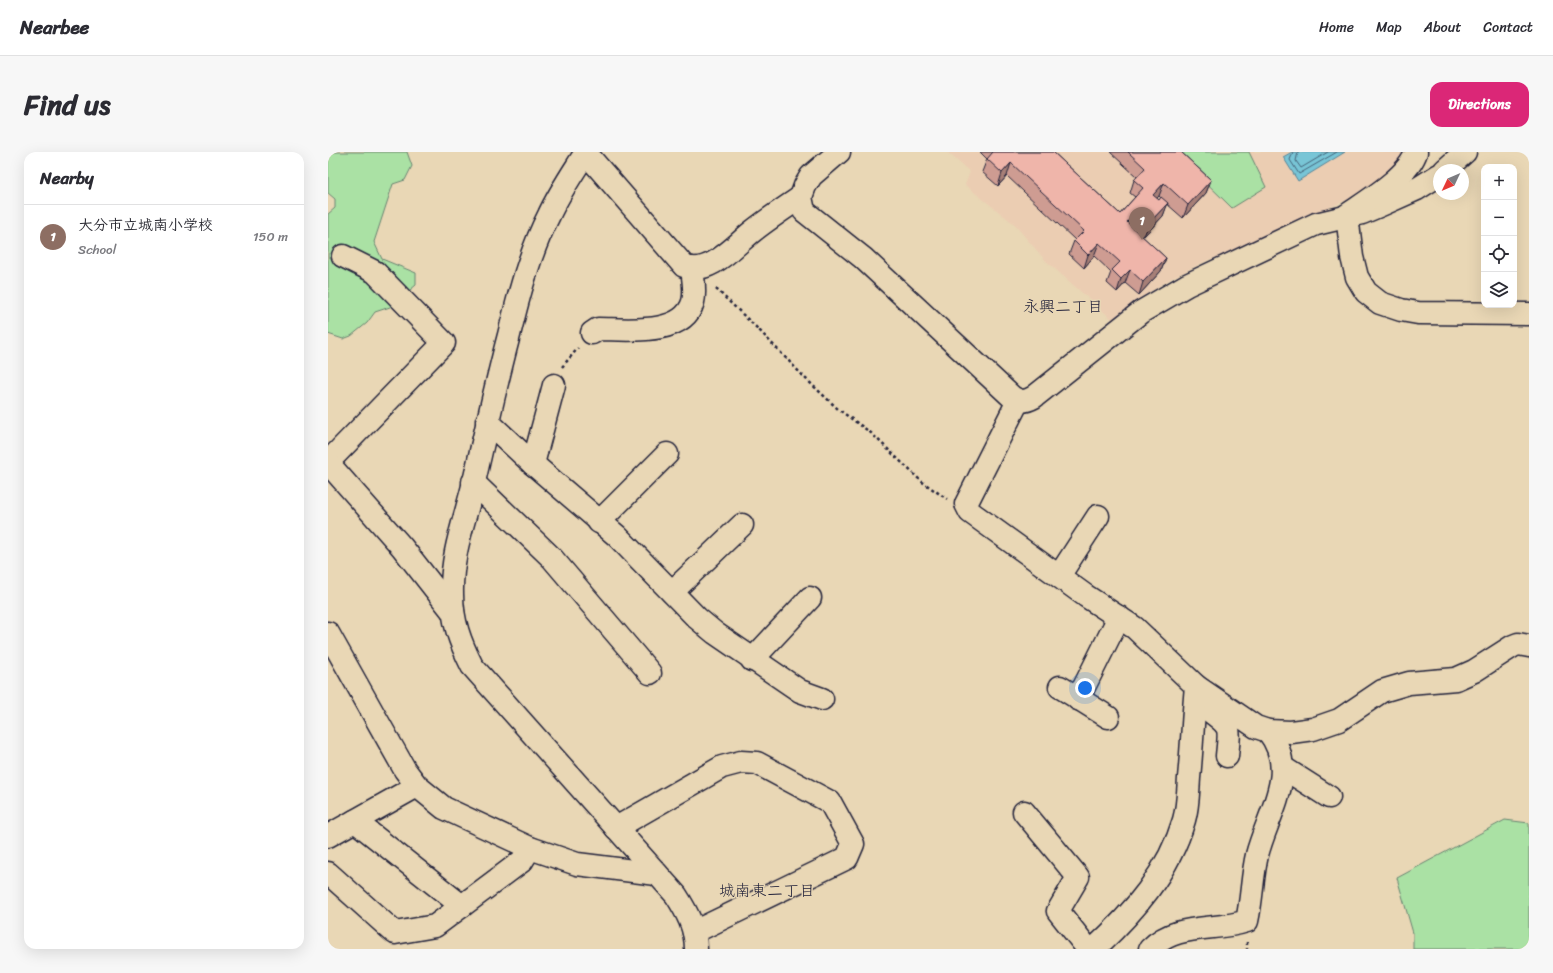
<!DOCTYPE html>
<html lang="en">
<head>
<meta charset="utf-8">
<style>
	body { margin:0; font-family:Sriracha,"Klee One",sans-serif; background:#f7f7f7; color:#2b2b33 }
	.controls { position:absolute; right:12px; top:12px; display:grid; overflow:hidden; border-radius:8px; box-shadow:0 4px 16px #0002 }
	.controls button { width:36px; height:36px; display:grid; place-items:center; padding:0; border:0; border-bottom:1px solid #e1e1e2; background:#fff; color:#2b2b33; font:20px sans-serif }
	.compass { position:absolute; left:1105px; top:12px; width:36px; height:36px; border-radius:50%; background:#fff; box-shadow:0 4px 16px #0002; rotate:226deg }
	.you { position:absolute; left:757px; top:536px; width:14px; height:14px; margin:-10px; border:3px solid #fff; border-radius:50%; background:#1a73e8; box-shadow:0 0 0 6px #1a73e833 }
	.badge { display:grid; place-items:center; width:26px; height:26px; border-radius:50%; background:#db2777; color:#fff; font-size:13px; font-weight:700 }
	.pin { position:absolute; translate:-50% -33px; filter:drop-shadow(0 1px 2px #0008) }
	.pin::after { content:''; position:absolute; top:21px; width:14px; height:12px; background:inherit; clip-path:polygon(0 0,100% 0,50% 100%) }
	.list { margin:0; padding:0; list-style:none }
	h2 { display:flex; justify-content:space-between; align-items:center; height:52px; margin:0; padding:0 16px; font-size:17px }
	h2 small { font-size:13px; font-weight:400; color:#7c7c81 }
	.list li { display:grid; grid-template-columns:26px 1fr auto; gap:12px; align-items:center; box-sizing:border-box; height:64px; padding:0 16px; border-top:1px solid #e1e1e2 }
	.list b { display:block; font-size:15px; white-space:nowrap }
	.list p { margin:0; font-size:13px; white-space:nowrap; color:#7c7c81 }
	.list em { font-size:13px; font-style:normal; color:#7c7c81 }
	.icon { flex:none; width:22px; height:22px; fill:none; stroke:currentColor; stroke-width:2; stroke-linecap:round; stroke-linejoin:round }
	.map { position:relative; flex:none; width:1201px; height:797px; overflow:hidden; border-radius:12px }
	header { display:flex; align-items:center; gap:24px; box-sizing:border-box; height:56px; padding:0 20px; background:#fff; border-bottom:1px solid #e1e1e2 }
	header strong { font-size:19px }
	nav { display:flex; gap:22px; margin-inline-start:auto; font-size:14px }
	.intro { display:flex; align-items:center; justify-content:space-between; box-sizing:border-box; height:96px; padding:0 24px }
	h1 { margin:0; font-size:28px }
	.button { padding:10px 18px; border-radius:12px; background:#db2777; color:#fff; font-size:14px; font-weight:700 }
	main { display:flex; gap:24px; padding:0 24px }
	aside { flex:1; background:#fff; border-radius:12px; box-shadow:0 4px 16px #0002 }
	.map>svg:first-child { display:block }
	.built { fill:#ebcdb2 }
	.green { fill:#aae1a4; stroke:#668270 }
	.water { fill:#78c5d6; stroke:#568498 }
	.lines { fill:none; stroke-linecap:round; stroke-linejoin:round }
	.shore { stroke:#446379; stroke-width:1 }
	.minor-casing { stroke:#22223b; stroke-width:25 }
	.path { stroke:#22223b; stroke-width:2.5; stroke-dasharray:3 3; stroke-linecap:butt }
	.minor { stroke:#e9d7b5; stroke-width:22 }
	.wall { fill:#ce9c92; stroke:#22223b; fill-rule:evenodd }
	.shaded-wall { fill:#a77f77; stroke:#22223b }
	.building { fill:#efb5aa; stroke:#22223b }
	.labels { text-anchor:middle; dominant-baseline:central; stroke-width:3; stroke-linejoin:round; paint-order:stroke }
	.neighbourhood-label { font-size:16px; fill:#22223b; stroke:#e9d7b5 }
</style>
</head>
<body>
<header>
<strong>Nearbee</strong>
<nav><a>Home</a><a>Map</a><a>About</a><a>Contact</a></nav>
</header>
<div class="intro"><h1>Find us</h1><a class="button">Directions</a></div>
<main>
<aside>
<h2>Nearby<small></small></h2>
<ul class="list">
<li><span class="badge" style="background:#8d6e63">1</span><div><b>大分市立城南小学校</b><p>School</p></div><em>150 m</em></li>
</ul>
</aside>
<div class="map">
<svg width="1201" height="797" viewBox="0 0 1201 797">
	<rect width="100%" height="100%" fill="#e9d7b5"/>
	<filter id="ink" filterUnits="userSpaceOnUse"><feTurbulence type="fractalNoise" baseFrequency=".025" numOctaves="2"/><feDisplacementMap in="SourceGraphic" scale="8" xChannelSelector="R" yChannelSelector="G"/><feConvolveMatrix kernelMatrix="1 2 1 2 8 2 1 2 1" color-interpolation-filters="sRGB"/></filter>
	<g filter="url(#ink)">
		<!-- built -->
		<polygon class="built" points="619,0 1083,0 1055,28 1023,46 892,104 880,108 844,126 819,142 785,168 718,109 685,71 637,33 642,20"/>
		<!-- green -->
		<g class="green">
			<polygon points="0,0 79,0 84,14 77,28 65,32 46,90 54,107 88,121 88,133 62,155 47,160 39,171 23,184 15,187 0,182 0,62 7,56 7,47 0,41"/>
			<polygon points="847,0 921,0 938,35 904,56"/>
			<polygon points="1177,668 1201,671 1201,797 1085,797 1085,781 1069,726"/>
		</g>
		<!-- water -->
		<polygon class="water" points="964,0 1017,0 970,29 955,5"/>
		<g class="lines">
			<!-- shore -->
			<g class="shore">
				<polyline points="965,0 962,8 971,22 1009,0"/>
				<polyline points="970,0 968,9 973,16 1000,0"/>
			</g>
			<!-- minor casing -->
			<g class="minor-casing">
				<g id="minor">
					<path d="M257 0 356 114C381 125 408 92 425 79 440 67 457 56 473 45"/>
					<path d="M258 0C245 21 231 41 221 63 202 100 191 142 181 183 168 232 157 281 146 330 137 368 123 402 124 442 124 469 132 490 144 514L348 743C359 760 368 777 368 797"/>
					<path d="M511 0 483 24 477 34 473 45 476 59 535 106 684 245C693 250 697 250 706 245L813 160 859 133 988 72 1034 61 1053 53 1089 37 1111 23"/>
					<path d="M1088 0C1081 24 1039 49 1019 63L1024 105 1029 125 1038 140 1052 151 1073 158 1090 161 1201 162"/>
					<polyline points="1117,18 1137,0"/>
					<path d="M264 181 270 177C297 177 355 185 365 150 368 139 365 127 364 116"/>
					<polyline points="690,249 638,352 642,360 758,444 807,476 868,534 928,575 940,579 963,580 985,577 1011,568 1054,539 1081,531 1128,527 1146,519 1185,494 1190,492 1201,494"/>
					<polyline points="159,269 205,312 289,384 369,466 387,481 472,539 494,547"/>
					<polyline points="0,310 116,191 47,120 15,104"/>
					<polyline points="0,311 74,395 125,460"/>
					<polyline points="205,312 226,233"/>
					<polyline points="145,330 224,406 322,521"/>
					<polyline points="271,370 339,302"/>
					<polyline points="731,424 770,364"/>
					<polyline points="344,440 414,373"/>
					<polyline points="0,481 77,618 89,634 116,656 202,696 249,712 329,722"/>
					<polyline points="424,508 482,446"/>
					<polyline points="732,535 780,565"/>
					<polyline points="750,547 791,465"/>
					<path d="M879 557C904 576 902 573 899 604"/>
					<polyline points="954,615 1001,645"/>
					<polyline points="696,660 750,725 730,759 760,797"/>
					<polyline points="27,669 134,754"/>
					<polyline points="288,676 394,615 413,610 429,611 502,650 525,692 519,706 366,780"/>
					<polyline points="0,684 89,634"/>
					<polyline points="0,721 67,781 107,774 194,709 202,696"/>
					<path d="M766 797C805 761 841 720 856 668 860 655 860 640 861 626 864 596 865 565 868 534"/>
					<path d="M822 797C849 770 886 780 919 769 924 747 924 724 929 703 940 660 972 620 940 579"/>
				</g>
			</g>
			<!-- path -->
			<g class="path">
				<polyline points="388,137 431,178 478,227 510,257 543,281 593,329 619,347"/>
				<polyline points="234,215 250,196"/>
				<polyline points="919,790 919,797"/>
			</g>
			<!-- minor -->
			<use href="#minor" class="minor"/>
		</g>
		<!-- wall -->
		<path class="wall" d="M652 0H725L792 62 807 45 802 41 806 28 809 25 782 0H853L883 28 878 41 855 66 839 52 835 64 816 84 810 79 811 75 806 70 803 74 838 106 833 119 811 143 797 131 789 140 779 131 783 120 766 104 756 116 741 102 746 89 747 88 679 24 670 34 654 20 659 7ZM831 44 833 46 831 48 829 46Z"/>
		<!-- shaded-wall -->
		<g class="shaded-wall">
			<polygon points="683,11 679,24 670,34 674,21"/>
			<polygon points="883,28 878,41 855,66 860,53"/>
			<polygon points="836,31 831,44 820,56 825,43"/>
			<polygon points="840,51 835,64 816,84 821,71"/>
			<polygon points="811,57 806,70 794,83 799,70"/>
			<polygon points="771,91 766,104 756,116 760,103"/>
			<polygon points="838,106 833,119 811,143 815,130"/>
			<polygon points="802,118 797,131 789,140 793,127"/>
		</g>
		<!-- building -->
		<polygon class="building" points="665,0 725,0 792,62 815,36 806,28 817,16 800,0 853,0 883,28 860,53 836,31 825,43 831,48 833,45 840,51 821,71 815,66 817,63 811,57 799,70 838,106 815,130 802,118 793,127 784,118 792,110 771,91 760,103 746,89 756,79 683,11 674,21 659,7"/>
	</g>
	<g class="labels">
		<!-- neighbourhood labels -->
		<g class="neighbourhood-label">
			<text x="735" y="154">永興二丁目</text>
			<text x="439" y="738">城南東二丁目</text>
		</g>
	</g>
</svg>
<div class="controls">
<button>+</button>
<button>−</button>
<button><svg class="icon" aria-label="locate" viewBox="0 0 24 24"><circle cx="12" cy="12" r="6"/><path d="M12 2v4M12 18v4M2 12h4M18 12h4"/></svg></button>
<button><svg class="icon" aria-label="layers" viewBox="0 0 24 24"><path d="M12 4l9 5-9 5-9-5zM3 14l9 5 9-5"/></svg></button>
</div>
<svg class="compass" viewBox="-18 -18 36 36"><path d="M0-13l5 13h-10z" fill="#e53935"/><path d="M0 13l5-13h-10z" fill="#7c7c81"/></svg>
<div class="you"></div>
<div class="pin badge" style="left:814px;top:88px;background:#8d6e63">1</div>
</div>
</main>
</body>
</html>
